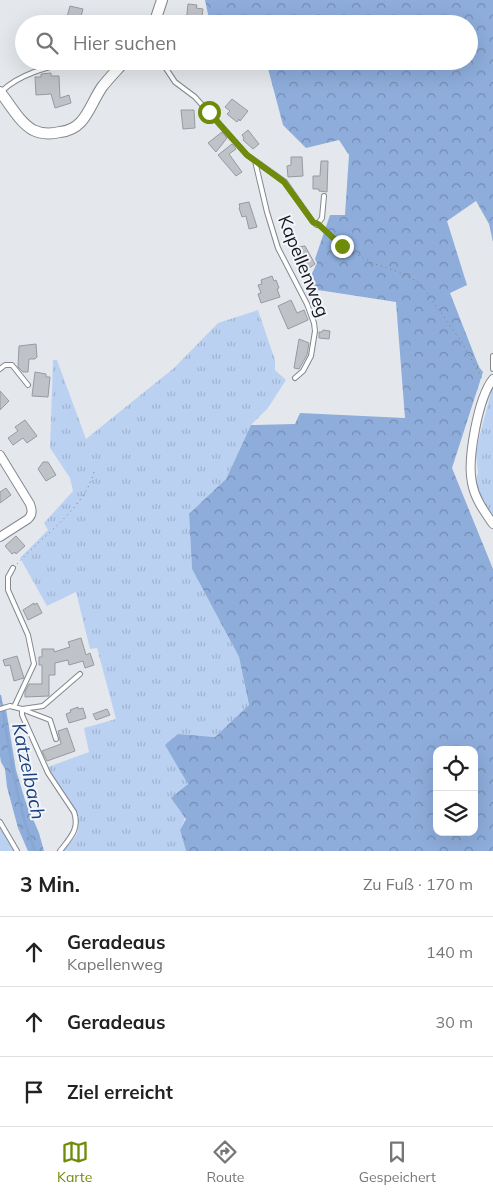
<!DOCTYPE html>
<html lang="de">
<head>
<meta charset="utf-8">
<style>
	body { margin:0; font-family:Mulish,sans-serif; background:#f2f2f2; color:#222 }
	.controls { position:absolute; right:15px; bottom:15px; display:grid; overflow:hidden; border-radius:10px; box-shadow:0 5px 20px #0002 }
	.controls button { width:45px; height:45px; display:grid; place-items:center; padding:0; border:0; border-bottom:1px solid #e0e0e0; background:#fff; color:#222; font:25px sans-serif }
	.stop { position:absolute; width:15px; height:15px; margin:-11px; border:4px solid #6e8b09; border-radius:50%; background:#fff }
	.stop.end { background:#6e8b09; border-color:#fff; box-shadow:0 1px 5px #0008 }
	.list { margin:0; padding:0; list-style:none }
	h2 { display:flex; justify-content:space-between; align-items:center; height:65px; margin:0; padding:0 20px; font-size:21px }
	h2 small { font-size:16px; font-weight:400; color:#767676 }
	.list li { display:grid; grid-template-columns:32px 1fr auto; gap:15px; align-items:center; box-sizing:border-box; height:70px; padding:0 20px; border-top:1px solid #e0e0e0 }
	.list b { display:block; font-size:19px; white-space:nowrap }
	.list p { margin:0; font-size:16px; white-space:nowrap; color:#767676 }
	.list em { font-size:16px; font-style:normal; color:#767676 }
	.icon { flex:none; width:28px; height:28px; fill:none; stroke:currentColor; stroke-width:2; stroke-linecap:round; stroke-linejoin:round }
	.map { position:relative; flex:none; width:493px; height:851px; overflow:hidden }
	.search { position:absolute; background:#fff; box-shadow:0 5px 20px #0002; left:15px; right:15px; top:15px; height:55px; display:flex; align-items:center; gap:12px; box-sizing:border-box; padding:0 18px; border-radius:28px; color:#767676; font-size:19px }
	.sheet { height:275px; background:#fff }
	nav { display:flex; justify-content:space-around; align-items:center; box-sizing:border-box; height:70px; border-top:1px solid #e0e0e0; background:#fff; font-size:14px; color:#767676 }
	nav a { display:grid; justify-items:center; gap:2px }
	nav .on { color:#6e8b09 }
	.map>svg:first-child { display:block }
	.grass { fill:url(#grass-tufts) }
	.forest { fill:url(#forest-crowns); fill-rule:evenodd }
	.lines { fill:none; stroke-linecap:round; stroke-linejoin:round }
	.stream { stroke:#88a6d4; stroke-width:2.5 }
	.building { fill:#bfc2c7; stroke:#979aa0 }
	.lane-casing { stroke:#84878c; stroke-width:6 }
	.street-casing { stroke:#84878c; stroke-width:10 }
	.secondary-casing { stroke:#84878c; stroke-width:12 }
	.path { stroke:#7c7f82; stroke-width:1; stroke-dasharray:1 4; stroke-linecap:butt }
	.lane { stroke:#fff; stroke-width:4 }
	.street { stroke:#fff; stroke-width:8 }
	.secondary { stroke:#fff; stroke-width:10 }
	.route { stroke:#6e8b09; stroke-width:6 }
	.labels { text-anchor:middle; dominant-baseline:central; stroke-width:4; stroke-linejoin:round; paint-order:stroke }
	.street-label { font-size:18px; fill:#161719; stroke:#f2f5fb }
	.water-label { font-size:19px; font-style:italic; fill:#1c417a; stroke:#f2f5fb }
</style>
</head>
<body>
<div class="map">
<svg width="493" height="851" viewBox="0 0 493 851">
	<defs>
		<pattern id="grass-tufts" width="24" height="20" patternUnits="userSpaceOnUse" patternTransform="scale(1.25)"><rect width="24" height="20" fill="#bbd1f2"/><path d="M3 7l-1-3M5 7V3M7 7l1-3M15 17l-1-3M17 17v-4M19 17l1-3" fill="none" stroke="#a0b3cf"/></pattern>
		<pattern id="forest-crowns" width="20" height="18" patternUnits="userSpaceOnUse" patternTransform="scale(1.25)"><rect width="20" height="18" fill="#8eaddb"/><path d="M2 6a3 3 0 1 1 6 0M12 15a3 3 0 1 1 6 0" fill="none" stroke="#738cb1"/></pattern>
	</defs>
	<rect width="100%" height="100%" fill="#e4e8ed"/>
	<!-- grass -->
	<g class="grass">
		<path d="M258 310 275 360V370L286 380 268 408 251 425 226 479 189 515 192 569 239 657 249 706 215 737 178 734C184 764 196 801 180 830L186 851H62C67 845 74 840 77 833 85 812 56 787 48 767L89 752 84 728 116 719 97 648 90 649 76 592 47 606 20 558 48 530 44 523 73 491 70 478 50 448 53 360H57L86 439 174 368 218 323Z"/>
		<polygon points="493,385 493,520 480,499 475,480 478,473 476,454 479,438"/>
		<polygon points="0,827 14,851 0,851"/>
	</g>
	<!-- forest -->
	<g class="forest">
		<path d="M205 0H493V242L489 224 476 201 447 221 467 285 450 293 479 367 483 372 452 468 493 569V851H186L180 830 186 819 171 798 188 784 165 745 178 734 215 737 249 705 239 657 192 569 189 514 226 479 251 425 295 424 300 413 405 418 396 302 305 288 317 263 315 259 330 215H345L349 155 339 140 306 148 283 125 266 61H469V24H210ZM437 750H474V832H437Z"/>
		<polygon points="6,709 16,770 25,800 39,833 44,851 28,851 18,828 7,787 5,769 1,762 0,756 0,711"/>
	</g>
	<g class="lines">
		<!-- stream -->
		<path class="stream" d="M0 696C10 748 15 802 35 851"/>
	</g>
	<!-- building -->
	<g class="building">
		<polygon points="188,4 197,5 196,8 203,9 201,24 186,24"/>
		<polygon points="70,6 83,9 79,24 65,24"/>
		<polygon points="51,73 51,76 59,76 60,98 69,95 71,103 55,108 51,94 36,95 35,77 41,77 41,74"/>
		<polygon points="232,99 248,111 240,121 239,119 237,122 227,114 230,111 225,107"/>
		<polygon points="181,110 194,110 195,128 183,129"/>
		<polygon points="248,130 259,144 253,149 243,140 244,138 242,135"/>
		<polygon points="222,132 227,138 216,152 208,143"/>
		<polygon points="232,144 236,149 229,154 242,172 236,176 218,155"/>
		<polygon points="291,157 302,157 303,176 288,177 287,166 291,165"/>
		<polygon points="321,161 328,161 327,192 319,191 319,189 313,189 313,176 320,176"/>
		<polygon points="249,202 257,227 249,229 246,216 242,217 239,208 240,207 239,204"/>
		<polygon points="305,246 315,264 305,271 299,261 293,258 297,247"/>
		<polygon points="272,276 274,281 276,280 279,288 277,289 280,297 261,303 258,294 261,293 258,285 262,284 261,280"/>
		<polygon points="291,300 297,313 304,310 308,320 288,329 278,306"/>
		<polygon points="323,330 330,331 329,339 319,338 319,332 322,332"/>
		<polygon points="299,339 309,343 307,355 299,369 294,368"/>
		<polygon points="36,344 37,357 35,359 29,359 28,372 23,372 18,367 19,346"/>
		<polygon points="35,372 46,374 46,377 50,377 48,397 32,396"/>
		<polygon points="0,391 9,401 0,410"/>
		<polygon points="25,420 37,436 27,443 23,438 13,445 8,438 18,431 15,427"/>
		<polygon points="43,462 48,462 56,475 46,481 38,469"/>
		<polygon points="6,488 11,495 0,503 0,492"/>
		<polygon points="16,536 25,546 16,554 15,552 12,554 5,546"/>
		<polygon points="34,603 34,605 37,603 42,613 28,620 23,610"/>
		<polygon points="81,638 86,655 90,653 94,665 85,668 83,661 69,665 68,660 55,663 55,675 49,675 49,696 25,697 25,692 29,684 42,684 42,665 39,665 39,657 42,657 42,649 54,649 54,652 70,647 68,642"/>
		<polygon points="17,656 24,678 14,681 10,665 5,666 3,660"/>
		<polygon points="78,707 78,709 83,708 86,718 69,723 66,714 71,712 70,710"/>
		<polygon points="107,709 110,715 96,720 93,714"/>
		<polygon points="67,728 75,751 47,761 42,751 61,744 58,731"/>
	</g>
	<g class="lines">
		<!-- lane casing -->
		<g class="lane-casing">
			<g id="lane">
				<polyline points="161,61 175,82 195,97 247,155 285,182 313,222 317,225 322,218 324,196"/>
				<path d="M2 91C21 73 49 67 74 61"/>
				<polyline points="255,161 267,212 278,248 307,304 314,323 315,331 311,356 303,371 295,378"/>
				<polyline points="493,356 493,369"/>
				<polyline points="0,369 5,365 12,365 28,385"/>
				<polyline points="13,568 8,577 8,590 28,635 34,664 14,707"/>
				<polyline points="0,709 10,706 22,709 43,706 80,674"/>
				<path d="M22 709V715L48 773 74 812C80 829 70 838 60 851"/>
				<polyline points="24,710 50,720 56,739"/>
				<polyline points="0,822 17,851"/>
			</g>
		</g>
		<!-- street casing -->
		<g class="street-casing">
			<g id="street">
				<path d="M493 379C478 398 467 460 472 483 475 499 484 511 493 524"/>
				<path d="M0 455 30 504C32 510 33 514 28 519L0 537"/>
			</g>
		</g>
		<!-- secondary casing -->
		<g class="secondary-casing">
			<g id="secondary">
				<polyline points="154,24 162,0"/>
				<path d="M0 92C10 104 19 122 33 130 41 134 51 134 60 132 86 129 89 106 102 87 109 78 117 70 125 61"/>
			</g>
		</g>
		<!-- path -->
		<g class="path">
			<polyline points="323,228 342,247 375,264 399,272 420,283 461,341 483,380"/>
			<path d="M17 564C42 536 84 509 94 472"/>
		</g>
		<!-- lane -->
		<use href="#lane" class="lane"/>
		<!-- street -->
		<use href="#street" class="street"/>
		<!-- secondary -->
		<use href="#secondary" class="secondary"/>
	</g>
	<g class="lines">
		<!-- route -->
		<polyline class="route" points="209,112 247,155 284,182 313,222 318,224 342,246"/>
	</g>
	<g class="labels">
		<!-- street labels -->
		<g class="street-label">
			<text transform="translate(304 266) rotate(68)">Kapellenweg</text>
		</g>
		<!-- water labels -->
		<g class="water-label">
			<text transform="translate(29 771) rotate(78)">Katzelbach</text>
		</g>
	</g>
</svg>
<div class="controls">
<button><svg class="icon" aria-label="locate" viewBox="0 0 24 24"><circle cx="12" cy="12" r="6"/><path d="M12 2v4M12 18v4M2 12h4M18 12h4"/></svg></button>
<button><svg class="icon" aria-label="layers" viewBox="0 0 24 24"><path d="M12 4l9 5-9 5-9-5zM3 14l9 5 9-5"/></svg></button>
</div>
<div class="stop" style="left:209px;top:112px"></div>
<div class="stop end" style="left:342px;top:246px"></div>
<div class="search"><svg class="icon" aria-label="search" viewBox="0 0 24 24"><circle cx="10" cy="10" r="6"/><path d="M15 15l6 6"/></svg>Hier suchen</div>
</div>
<section class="sheet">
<h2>3 Min.<small>Zu Fuß · 170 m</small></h2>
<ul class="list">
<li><svg class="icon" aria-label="ahead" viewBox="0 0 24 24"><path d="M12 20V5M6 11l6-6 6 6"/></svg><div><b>Geradeaus</b><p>Kapellenweg</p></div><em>140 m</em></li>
<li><svg class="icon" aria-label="ahead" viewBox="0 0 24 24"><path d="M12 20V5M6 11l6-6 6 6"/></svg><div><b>Geradeaus</b></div><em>30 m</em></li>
<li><svg class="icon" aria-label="arrive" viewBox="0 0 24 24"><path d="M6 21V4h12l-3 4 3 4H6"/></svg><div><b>Ziel erreicht</b></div></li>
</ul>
</section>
<nav>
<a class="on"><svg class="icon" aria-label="map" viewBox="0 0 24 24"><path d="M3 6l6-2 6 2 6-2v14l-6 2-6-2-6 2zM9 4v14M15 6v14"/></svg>Karte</a>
<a><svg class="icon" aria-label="directions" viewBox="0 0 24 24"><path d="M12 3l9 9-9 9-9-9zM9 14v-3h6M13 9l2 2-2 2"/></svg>Route</a>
<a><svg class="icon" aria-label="saved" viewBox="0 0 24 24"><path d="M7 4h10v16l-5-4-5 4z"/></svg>Gespeichert</a>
</nav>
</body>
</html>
